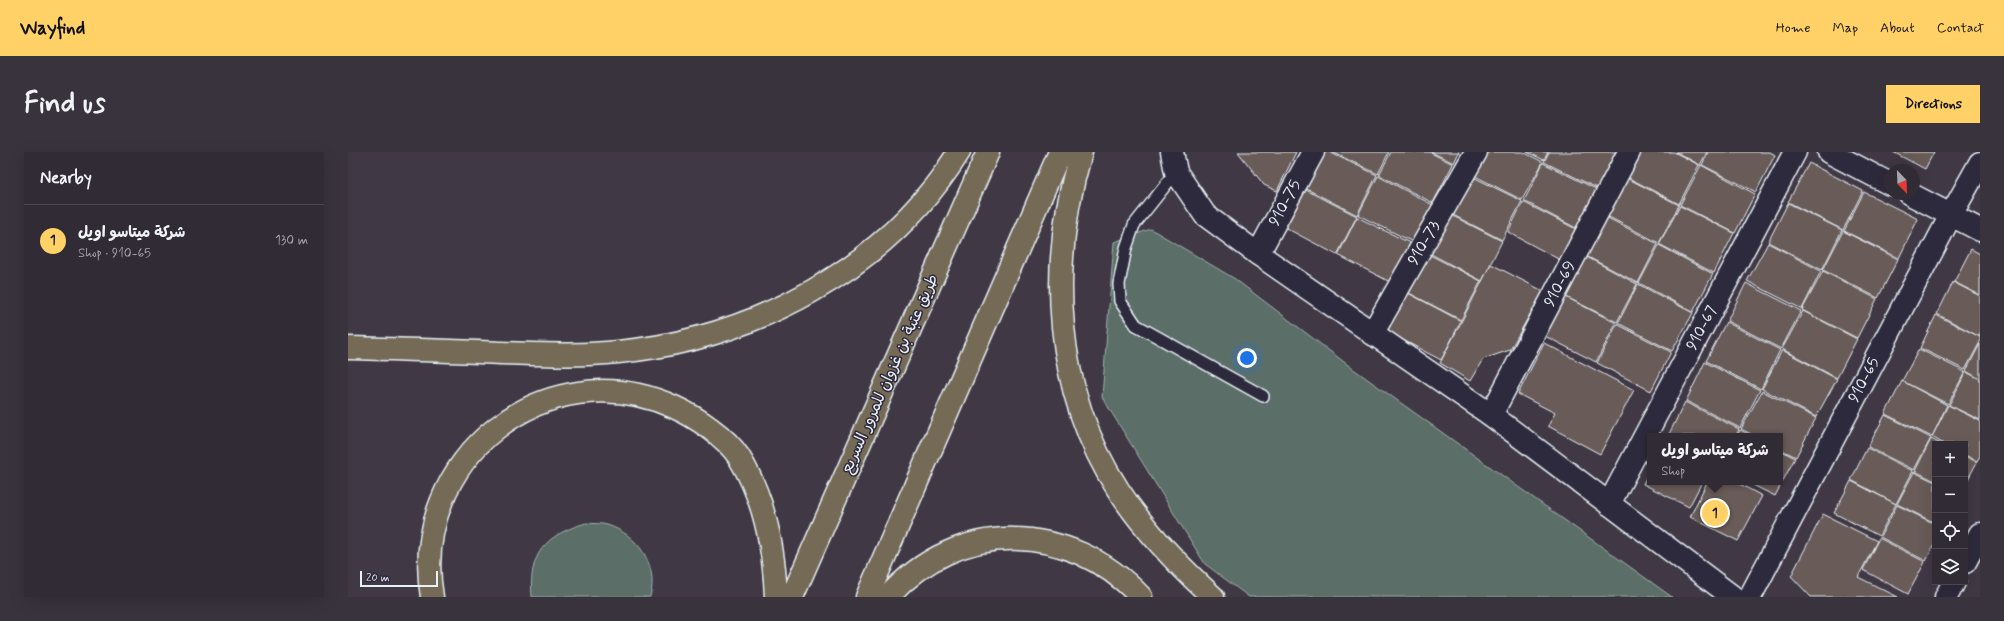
<!DOCTYPE html>
<html lang="en">
<head>
<meta charset="utf-8">
<style>
	body { margin:0; font-family:Mynerve,"Playpen Sans Arabic",sans-serif; background:#38333c; color:#f1f3f6 }
	.controls { position:absolute; right:12px; bottom:12px; display:grid; overflow:hidden; border-radius:0px; box-shadow:0 4px 16px #0002 }
	.controls button { width:36px; height:36px; display:grid; place-items:center; padding:0; border:0; border-bottom:1px solid #4b474f; background:#302b34; color:#f1f3f6; font:20px sans-serif }
	.compass { position:absolute; left:1536px; top:12px; width:36px; height:36px; border-radius:50%; background:#302b34; box-shadow:0 4px 16px #0002; rotate:157deg }
	.scale { position:absolute; left:12px; bottom:10px; width:78px; box-sizing:border-box; padding-left:4px; border:2px solid #e8f1f8; border-top:0; font-size:11px; line-height:14px; white-space:nowrap; color:#e8f1f8; -webkit-text-stroke:3px #2f2a3d; paint-order:stroke }
	.you { position:absolute; left:899px; top:206px; width:14px; height:14px; margin:-10px; border:3px solid #fff; border-radius:50%; background:#1a73e8; box-shadow:0 0 0 6px #1a73e833 }
	.badge { display:grid; place-items:center; width:26px; height:26px; border-radius:50%; background:#ffd166; color:#111; font-size:13px; font-weight:700 }
	.pin { position:absolute; translate:-50% -50%; border:2px solid #fff; box-shadow:0 1px 4px #0006 }
	.popup { position:absolute; left:1299px; top:281px; width:136px; height:52px; box-sizing:border-box; display:grid; place-content:center; border-radius:0px; background:#302b34; filter:drop-shadow(0 1px 3px #0005); font-size:13px; white-space:nowrap; color:#a8a7ac }
	.popup b { font-size:15px; color:#f1f3f6 }
	.popup::after { content:''; position:absolute; left:50%; top:100%; margin-left:-8px; border:8px solid transparent; border-top-color:#302b34 }
	.list { margin:0; padding:0; list-style:none }
	h2 { display:flex; justify-content:space-between; align-items:center; height:52px; margin:0; padding:0 16px; font-size:17px }
	h2 small { font-size:13px; font-weight:400; color:#a8a7ac }
	.list li { display:grid; grid-template-columns:26px 1fr auto; gap:12px; align-items:center; box-sizing:border-box; height:72px; padding:0 16px; border-top:1px solid #4b474f }
	.list b { display:block; font-size:15px; white-space:nowrap }
	.list p { margin:0; font-size:13px; white-space:nowrap; color:#a8a7ac }
	.list em { font-size:13px; font-style:normal; color:#a8a7ac }
	.icon { flex:none; width:22px; height:22px; fill:none; stroke:currentColor; stroke-width:2; stroke-linecap:round; stroke-linejoin:round }
	.map { position:relative; flex:none; width:1632px; height:445px; overflow:hidden; border-radius:0px }
	header { display:flex; align-items:center; gap:24px; box-sizing:border-box; height:56px; padding:0 20px; background:#ffd166; color:#111 }
	header strong { font-size:19px }
	nav { display:flex; gap:22px; margin-inline-start:auto; font-size:14px }
	.intro { display:flex; align-items:center; justify-content:space-between; box-sizing:border-box; height:96px; padding:0 24px }
	h1 { margin:0; font-size:28px }
	.button { padding:10px 18px; border-radius:0px; background:#ffd166; color:#111; font-size:14px; font-weight:700 }
	main { display:flex; gap:24px; padding:0 24px }
	aside { flex:1; background:#302b34; border-radius:0px; box-shadow:0 4px 16px #0002 }
	.map>svg:first-child { display:block }
	.green { fill:#5b6e67; stroke:#a2b0b0 }
	.building { fill:#695b58; stroke:#e8f1f8 }
	.lines { fill:none; stroke-linecap:round; stroke-linejoin:round }
	.lane-casing { stroke:#e8f1f8; stroke-width:14 }
	.street-casing { stroke:#e8f1f8; stroke-width:25 }
	.highway-casing { stroke:#e8f1f8; stroke-width:25 }
	.lane { stroke:#2f2a3d; stroke-width:11 }
	.street { stroke:#2f2a3d; stroke-width:22 }
	.highway { stroke:#756b55; stroke-width:22 }
	.labels { text-anchor:middle; dominant-baseline:central; stroke-width:3; stroke-linejoin:round; paint-order:stroke }
	.street-label { font-size:16px; fill:#e8f1f8; stroke:#2f2a3d }
</style>
</head>
<body>
<header>
<strong>Wayfind</strong>
<nav><a>Home</a><a>Map</a><a>About</a><a>Contact</a></nav>
</header>
<div class="intro"><h1>Find us</h1><a class="button">Directions</a></div>
<main>
<aside>
<h2>Nearby<small></small></h2>
<ul class="list">
<li><span class="badge">1</span><div><b>شركة ميتاسو اويل</b><p>Shop · 910-65</p></div><em>130 m</em></li>
</ul>
</aside>
<div class="map">
<svg width="1632" height="445" viewBox="0 0 1632 445">
	<rect width="100%" height="100%" fill="#403945"/>
	<filter id="ink" filterUnits="userSpaceOnUse"><feTurbulence type="fractalNoise" baseFrequency=".025" numOctaves="2"/><feDisplacementMap in="SourceGraphic" scale="8" xChannelSelector="R" yChannelSelector="G"/><feConvolveMatrix kernelMatrix="1 2 1 2 8 2 1 2 1" color-interpolation-filters="sRGB"/></filter>
	<g filter="url(#ink)">
		<!-- green -->
		<g class="green">
			<polygon points="803,77 887,127 1004,216 1324,445 901,445 857,412 754,245 766,90"/>
			<path d="M238 371C245 372 253 371 259 373 290 382 311 414 302 445H184C180 402 197 383 238 371Z"/>
		</g>
		<!-- building -->
		<g class="building">
			<polygon points="890,0 948,0 929,39 916,33"/>
			<polygon points="972,0 981,0 1029,23 1009,63 955,35"/>
			<polygon points="984,0 1041,0 1030,22"/>
			<polygon points="1043,0 1081,0 1105,12 1085,51 1031,23"/>
			<polygon points="1083,0 1111,0 1106,11"/>
			<polygon points="1138,0 1175,0 1195,10 1174,48 1125,23"/>
			<polygon points="1179,0 1200,0 1196,8"/>
			<polygon points="1201,0 1269,0 1251,37 1196,10"/>
			<polygon points="1290,0 1326,0 1351,13 1331,52 1277,24"/>
			<polygon points="1328,0 1359,0 1352,13"/>
			<polygon points="1360,0 1422,0 1427,3 1408,40 1354,13"/>
			<polygon points="1545,0 1586,0 1577,17"/>
			<polygon points="1195,11 1250,38 1230,77 1176,49"/>
			<polygon points="1461,11 1515,39 1495,78 1440,50"/>
			<polygon points="1353,13 1407,42 1387,81 1332,53"/>
			<polygon points="1030,24 1085,53 1065,90 1010,63"/>
			<polygon points="1125,25 1174,49 1154,88 1103,62"/>
			<polygon points="1277,25 1331,53 1311,91 1257,63"/>
			<polygon points="954,36 1009,64 989,103 934,74"/>
			<polygon points="1516,40 1570,67 1551,106 1496,79"/>
			<polygon points="1175,50 1230,78 1214,109 1160,80"/>
			<polygon points="1440,51 1494,78 1474,118 1420,90"/>
			<polygon points="1332,54 1386,81 1366,121 1311,92"/>
			<polygon points="1103,63 1154,89 1134,129 1081,101"/>
			<polygon points="1256,64 1310,92 1290,131 1236,103"/>
			<polygon points="1009,65 1064,92 1044,131 990,103"/>
			<polygon points="1495,79 1550,107 1530,146 1475,118"/>
			<polygon points="1420,91 1473,119 1454,157 1399,129"/>
			<polygon points="1311,93 1365,122 1345,160 1291,131"/>
			<polygon points="1623,97 1632,102 1632,143 1606,130"/>
			<polygon points="1080,102 1133,129 1113,168 1059,140"/>
			<polygon points="1235,103 1289,132 1269,170 1214,143"/>
			<polygon points="1143,112 1195,139 1162,198 1135,207 1122,229 1092,211"/>
			<polygon points="1475,119 1529,147 1509,186 1454,158"/>
			<polygon points="1605,130 1632,144 1632,185 1589,162"/>
			<polygon points="1398,131 1453,159 1433,197 1379,169"/>
			<polygon points="1290,132 1345,161 1324,199 1270,171"/>
			<polygon points="1058,140 1113,169 1093,208 1038,179"/>
			<polygon points="1214,143 1268,171 1248,210 1193,182"/>
			<polygon points="1455,159 1509,187 1489,226 1434,197"/>
			<polygon points="1588,163 1632,185 1632,190 1617,218 1572,196"/>
			<polygon points="1378,170 1432,198 1413,237 1358,209"/>
			<polygon points="1269,172 1323,200 1303,239 1249,211"/>
			<polygon points="1196,191 1286,238 1252,302 1200,274 1207,261 1170,242"/>
			<polygon points="1632,192 1632,227 1618,219"/>
			<polygon points="1571,197 1617,220 1600,252 1554,229"/>
			<polygon points="1434,198 1489,227 1468,265 1414,237"/>
			<polygon points="1357,210 1412,238 1392,276 1338,249"/>
			<polygon points="1618,220 1632,227 1632,268 1601,253"/>
			<polygon points="1554,229 1599,253 1584,285 1537,262"/>
			<polygon points="1414,239 1468,266 1448,305 1432,297 1432,284 1407,284 1393,277"/>
			<polygon points="1337,250 1391,277 1388,284 1320,284"/>
			<polygon points="1600,253 1632,269 1632,304 1629,309 1617,303 1617,292 1596,292 1584,285"/>
			<polygon points="1537,263 1583,286 1566,318 1520,295"/>
			<polygon points="1392,278 1404,284 1389,284"/>
			<polygon points="1583,287 1593,292 1587,292 1587,329 1567,319"/>
			<polygon points="1519,296 1565,319 1548,352 1503,328"/>
			<polygon points="1432,298 1447,306 1427,344 1399,330 1432,330"/>
			<polygon points="1617,304 1629,310 1617,333"/>
			<polygon points="1302,318 1302,330 1354,330 1341,355 1295,332"/>
			<polygon points="1566,320 1587,330 1587,371 1549,352"/>
			<polygon points="1503,329 1548,352 1531,384 1486,361"/>
			<polygon points="1359,330 1388,330 1414,344 1390,389 1342,365"/>
			<polygon points="1549,353 1587,372 1587,391 1578,409 1532,385"/>
			<polygon points="1475,362 1529,389 1510,425 1550,445 1463,445 1443,424"/>
			<polygon points="1531,386 1577,410 1560,442 1515,418"/>
		</g>
		<g class="lines">
			<!-- lane casing -->
			<g class="lane-casing">
				<polyline id="lane" points="828,20 786,73 778,96 771,132 772,149 788,173 915,244"/>
			</g>
			<!-- street casing -->
			<g class="street-casing">
				<g id="street">
					<polyline points="824,0 828,20 857,63 910,102 1143,263 1385,445"/>
					<polyline points="1481,0 1542,32"/>
					<polyline points="1562,42 1632,78"/>
					<polyline points="910,102 965,0"/>
					<polyline points="1024,182 1128,0"/>
					<polyline points="1143,263 1281,0"/>
					<polyline points="1261,352 1447,0"/>
					<polyline points="1617,410 1632,382"/>
					<polyline points="1402,445 1603,63 1632,11"/>
					<polyline points="1598,445 1606,430"/>
				</g>
			</g>
			<!-- highway casing -->
			<g class="highway-casing">
				<g id="highway">
					<path d="M733 0C700 112 705 238 771 339 797 379 830 413 865 445"/>
					<path d="M0 196C51 197 102 199 154 201 192 202 231 204 270 200 406 187 538 117 611 0"/>
					<path d="M84 445C60 307 198 197 326 255 348 265 377 284 391 305 417 347 426 396 428 445"/>
					<polyline points="444,445 640,0"/>
					<polyline points="519,445 712,0"/>
					<path d="M540 445C609 366 722 369 793 445"/>
				</g>
			</g>
			<!-- lane -->
			<use href="#lane" class="lane"/>
			<!-- street -->
			<use href="#street" class="street"/>
			<!-- highway -->
			<use href="#highway" class="highway"/>
		</g>
	</g>
	<g class="labels">
		<!-- street labels -->
		<g class="street-label">
			<text transform="translate(937 51) rotate(-62)">910-75</text>
			<text transform="translate(1076 91) rotate(-60)">910-73</text>
			<text transform="translate(1212 132) rotate(-62)">910-69</text>
			<text transform="translate(1354 176) rotate(-62)">910-67</text>
			<text transform="translate(542 222) rotate(-66)">طريق عتبة بن غزوان للمرور السريع</text>
			<text transform="translate(1516 228) rotate(-62)">910-65</text>
		</g>
	</g>
</svg>
<div class="controls">
<button>+</button>
<button>−</button>
<button><svg class="icon" aria-label="locate" viewBox="0 0 24 24"><circle cx="12" cy="12" r="6"/><path d="M12 2v4M12 18v4M2 12h4M18 12h4"/></svg></button>
<button><svg class="icon" aria-label="layers" viewBox="0 0 24 24"><path d="M12 4l9 5-9 5-9-5zM3 14l9 5 9-5"/></svg></button>
</div>
<svg class="compass" viewBox="-18 -18 36 36"><path d="M0-13l5 13h-10z" fill="#e53935"/><path d="M0 13l5-13h-10z" fill="#a8a7ac"/></svg>
<div class="scale">20 m</div>
<div class="you"></div>
<div class="pin badge" style="left:1367px;top:361px">1</div>
<div class="popup"><b>شركة ميتاسو اويل</b>Shop</div>
</div>
</main>
</body>
</html>
